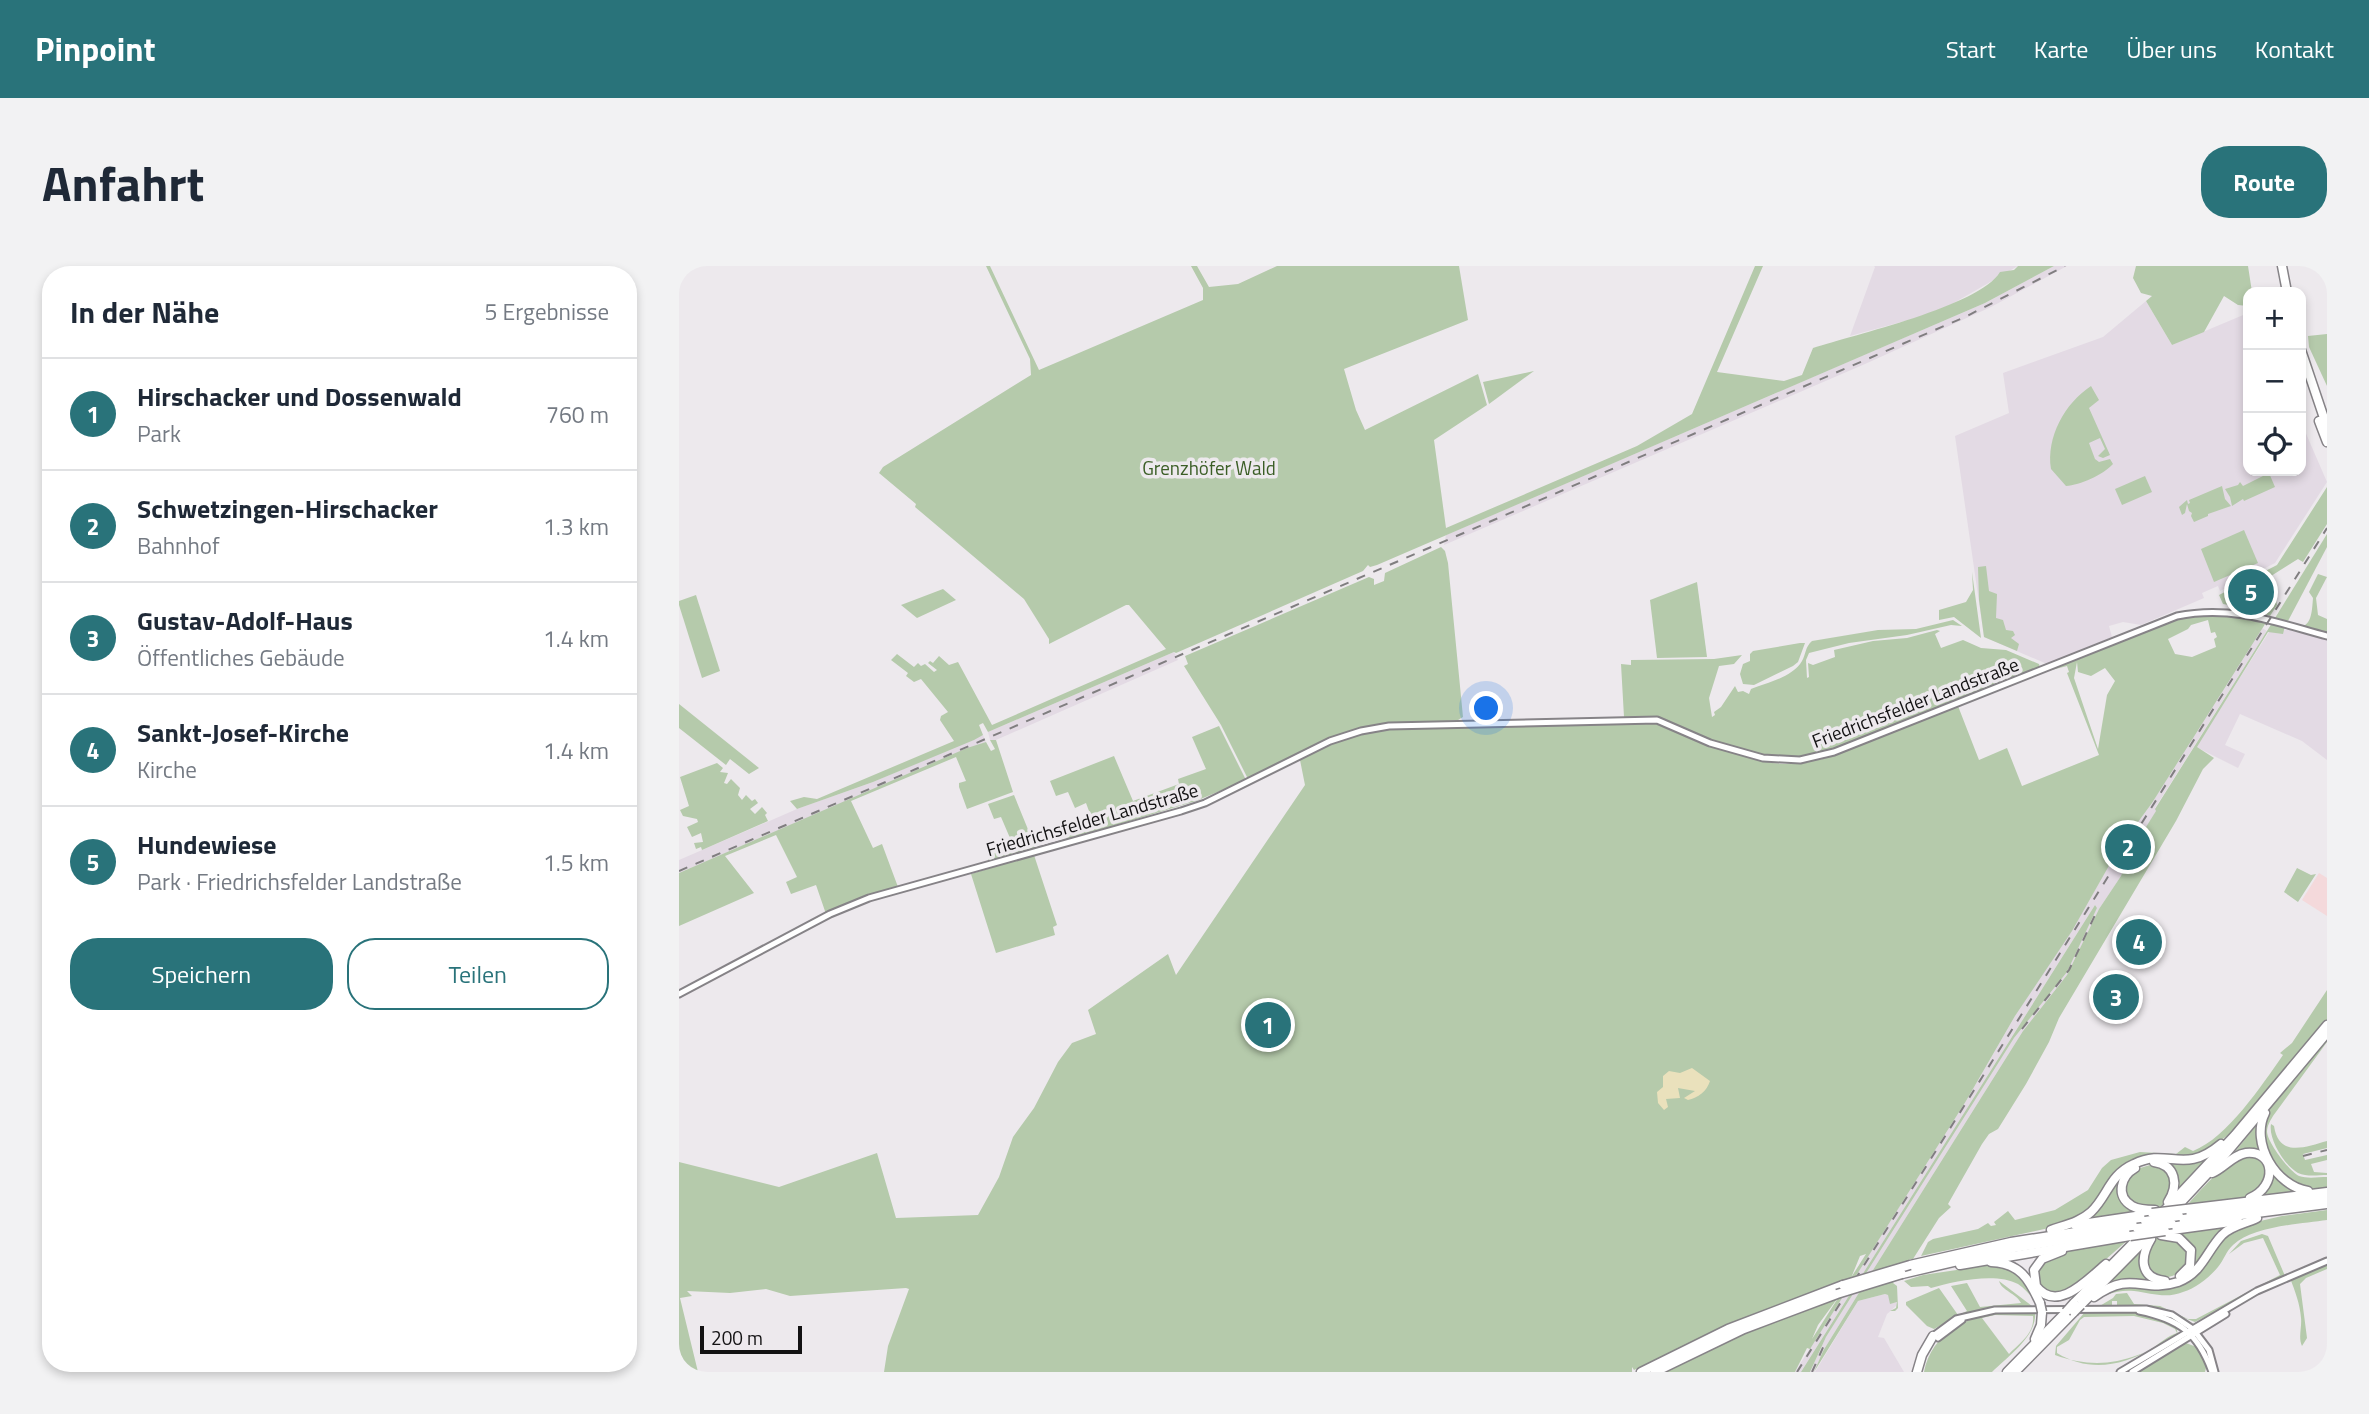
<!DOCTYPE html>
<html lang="de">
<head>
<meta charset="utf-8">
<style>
	body { margin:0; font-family:"Titillium Web",sans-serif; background:#f2f2f3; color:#1f2937 }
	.controls { position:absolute; right:21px; top:21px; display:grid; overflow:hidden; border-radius:14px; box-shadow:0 4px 10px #0003 }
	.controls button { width:63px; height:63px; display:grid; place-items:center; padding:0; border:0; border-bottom:2px solid #e0e1e3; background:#fff; color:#1f2937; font:35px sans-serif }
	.scale { position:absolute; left:21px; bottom:18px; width:102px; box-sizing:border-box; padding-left:7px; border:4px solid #131213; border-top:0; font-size:19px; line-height:24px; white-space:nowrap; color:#131213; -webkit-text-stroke:5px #ede9ed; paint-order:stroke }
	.you { position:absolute; left:808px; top:443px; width:24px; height:24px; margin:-18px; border:5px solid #fff; border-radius:50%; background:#1a73e8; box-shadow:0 0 0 10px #1a73e833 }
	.badge { display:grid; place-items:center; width:46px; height:46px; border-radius:50%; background:#29737a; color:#fff; font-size:23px; font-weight:700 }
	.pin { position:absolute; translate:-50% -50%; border:4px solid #fff; box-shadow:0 2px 7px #0006 }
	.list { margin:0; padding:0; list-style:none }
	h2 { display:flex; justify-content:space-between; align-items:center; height:91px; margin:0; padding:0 28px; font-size:30px }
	h2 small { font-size:23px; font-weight:400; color:#747a83 }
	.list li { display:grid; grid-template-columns:46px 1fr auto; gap:21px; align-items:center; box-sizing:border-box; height:112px; padding:0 28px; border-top:2px solid #e0e1e3 }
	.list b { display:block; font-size:26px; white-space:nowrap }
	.list p { margin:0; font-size:23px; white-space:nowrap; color:#747a83 }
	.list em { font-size:23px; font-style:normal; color:#747a83 }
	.actions { display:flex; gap:14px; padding:21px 28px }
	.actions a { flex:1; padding:16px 0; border:2px solid #29737a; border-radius:28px; text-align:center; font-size:24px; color:#29737a }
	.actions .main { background:#29737a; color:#fff }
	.icon { flex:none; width:38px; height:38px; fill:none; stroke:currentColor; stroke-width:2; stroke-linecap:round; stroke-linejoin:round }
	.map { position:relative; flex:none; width:1648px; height:1106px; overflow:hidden; border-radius:28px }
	header { display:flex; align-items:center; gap:42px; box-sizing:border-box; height:98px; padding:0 35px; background:#29737a; color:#fff }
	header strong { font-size:33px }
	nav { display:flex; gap:38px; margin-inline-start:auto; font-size:24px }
	.intro { display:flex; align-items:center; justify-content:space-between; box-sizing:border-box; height:168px; padding:0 42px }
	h1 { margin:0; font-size:49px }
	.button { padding:18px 32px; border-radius:28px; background:#29737a; color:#fff; font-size:24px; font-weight:700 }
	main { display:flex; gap:42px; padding:0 42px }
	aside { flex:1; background:#fff; border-radius:28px; box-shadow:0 4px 10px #0003 }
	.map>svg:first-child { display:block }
	.built { fill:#e3dae4 }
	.education { fill:#f4d9db }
	.green { fill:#b5caab; fill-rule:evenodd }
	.sand { fill:#eae1bc }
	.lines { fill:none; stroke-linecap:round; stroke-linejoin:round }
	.secondary-casing { stroke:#868387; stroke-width:9 }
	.highway-casing { stroke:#868387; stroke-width:11 }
	.secondary { stroke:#fff; stroke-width:5 }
	.highway { stroke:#fff; stroke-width:8 }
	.rail { stroke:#807e80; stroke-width:2; stroke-dasharray:9 9; stroke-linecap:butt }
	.highway-bridge-casing { stroke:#868387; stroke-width:11; stroke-linecap:butt }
	.highway-bridge { stroke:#fff; stroke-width:8 }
	.labels { text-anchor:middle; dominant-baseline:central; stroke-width:7; stroke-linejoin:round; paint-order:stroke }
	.park-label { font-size:19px; fill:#3b5e26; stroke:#ede9ed }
	.street-label { font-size:19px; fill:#131213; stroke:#ede9ed }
</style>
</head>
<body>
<header>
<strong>Pinpoint</strong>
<nav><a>Start</a><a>Karte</a><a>Über uns</a><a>Kontakt</a></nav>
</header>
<div class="intro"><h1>Anfahrt</h1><a class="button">Route</a></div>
<main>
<aside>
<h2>In der Nähe<small>5 Ergebnisse</small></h2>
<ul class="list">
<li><span class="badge">1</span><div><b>Hirschacker und Dossenwald</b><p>Park</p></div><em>760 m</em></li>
<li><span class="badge">2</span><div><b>Schwetzingen-Hirschacker</b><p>Bahnhof</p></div><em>1.3 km</em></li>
<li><span class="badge">3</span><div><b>Gustav-Adolf-Haus</b><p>Öffentliches Gebäude</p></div><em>1.4 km</em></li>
<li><span class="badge">4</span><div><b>Sankt-Josef-Kirche</b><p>Kirche</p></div><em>1.4 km</em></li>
<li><span class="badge">5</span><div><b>Hundewiese</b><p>Park · Friedrichsfelder Landstraße</p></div><em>1.5 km</em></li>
</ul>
<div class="actions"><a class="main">Speichern</a><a>Teilen</a></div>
</aside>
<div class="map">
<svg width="1648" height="1106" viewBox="0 0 1648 1106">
	<rect width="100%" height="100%" fill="#ede9ed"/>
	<!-- built -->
	<g class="built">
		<polygon points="1195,0 1339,0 1273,38 1244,50 1171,70 1196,1"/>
		<polygon points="1375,0 1388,0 1312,41 1186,98 765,279 767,269 1306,37"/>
		<polygon points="1467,35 1493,79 1569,47 1569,205 1622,205 1622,156 1648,216 1596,297 1541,325 1539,320 1523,327 1525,332 1462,359 1444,356 1430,360 1433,371 1368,398 1305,371 1276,170 1330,147 1324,107 1424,71"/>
		<polygon points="1583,362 1588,365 1476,542 1478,544 1443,600 1444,605 1442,610 1420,643 1388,709 1344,765 1194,1004 1144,1085 1135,1106 1131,1106 1147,1071 1335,772 1388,706 1418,642 1416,639 1122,1106 1116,1106 1287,835 1336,750 1393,664 1440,582 1473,537 1554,406"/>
		<polygon points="1614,363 1648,373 1648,494 1623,475 1561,448 1546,479 1566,488 1559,502 1517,481 1590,366"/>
		<polygon points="495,386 499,394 317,474 311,474 309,466"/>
		<polygon points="304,469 307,476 0,607 0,594 118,543 194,516"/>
		<polygon points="1206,1028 1209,1029 1212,1037 1218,1036 1218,1039 1208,1048 1199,1071 1205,1072 1225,1106 1136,1106 1179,1035"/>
	</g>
	<!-- education -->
	<polygon class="education" points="1640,607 1648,612 1648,650 1623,634"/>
	<!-- green -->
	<g class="green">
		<path d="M307 0H311L360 104 524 34V22L512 0H518L530 21 559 18 598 0H780L789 54 665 103 677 144 686 164 799 108 808 139 755 174 767 262 958 180 1013 148 1076 0H1084L1038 106 1105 115 1123 109 1134 82C1174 69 1301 40 1321 6L1335 4 1339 0H1375L1306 37 698 299 691 301 689 299 684 305 497 387 495 386 309 466 304 457 300 459 304 469 295 474 194 516 118 543 111 535 125 531 138 533 275 475 261 454 262 450 269 446 242 413 235 416 227 410 229 407 212 394 218 388 235 401 239 397 242 400 246 398 255 406 258 404 249 397 251 395 254 397 260 390 270 399 279 396 313 459 487 383 450 339H447L370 378V373L345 333 236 241 237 238 200 207 204 201 352 109 351 93Z"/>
		<polygon points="1457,0 1569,0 1573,26 1569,26 1569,40 1559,39 1545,30 1525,66 1493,79 1467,35 1473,30 1462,27 1454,12"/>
		<polygon points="1648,68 1648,120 1630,81 1629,70"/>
		<polygon points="855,105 810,138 804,116"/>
		<path d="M1412 120 1420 134 1410 142 1431 189 1424 192 1419 190 1426 183 1421 172 1410 177 1416 193 1420 196 1431 193 1434 198C1424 209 1401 219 1387 220L1372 203C1367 171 1386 137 1412 120Z"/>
		<polygon points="1590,207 1596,221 1565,235 1564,233 1553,240 1551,231 1546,223 1559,219 1561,216 1564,220"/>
		<polygon points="1466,210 1473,226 1443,239 1436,223"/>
		<polygon points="1543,220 1546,233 1552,240 1529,248 1529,250 1515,256 1512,250 1513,247 1510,245 1508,238 1506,247 1503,249 1500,241 1508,234 1509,238 1511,237 1510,234"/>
		<polygon points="1648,221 1648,258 1624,296 1619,293 1592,310 1598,339 1591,350 1569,342 1544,338 1540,329 1598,299"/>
		<polygon points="1565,264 1579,297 1535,316 1522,283"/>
		<polygon points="1648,268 1648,281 1609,355 1596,352"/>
		<polygon points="762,281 766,285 769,297 784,451 779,454 682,463 569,513 542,459 505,400 509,398 506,390 690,311 695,313 695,319 705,315 706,307"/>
		<polygon points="1307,300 1310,325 1318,328 1317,352 1324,354 1327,364 1334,365 1336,369 1332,372 1340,378 1338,385 1305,371 1300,334 1299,301"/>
		<polygon points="1293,306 1302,372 1275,351 1260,354 1260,344 1287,336 1294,324"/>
		<path d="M1639 308 1648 311 1637 332 1639 349 1648 353V367L1623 361C1633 357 1633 344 1634 332L1630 326Z"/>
		<polygon points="1018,316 1028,391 978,392 971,334"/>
		<polygon points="264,323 277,334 238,352 222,339"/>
		<polygon points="17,329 41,405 23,412 0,339 0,335"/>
		<path d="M1533 347 1588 355 1473 537 1440 582 1393 665 1336 750 1287 835 1131 1083 1128 1082 1116 1106H983L1064 1068 1158 1033 1139 1059 1133 1073 1187 988 1181 990 1172 1012 1048 1060 955 1104 953 1101V1106H205L209 1080 230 1023 227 1022 111 1030 87 1023 51 1027 8 1025 13 1030 1 1032 19 1106H0V896L100 921 198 887 217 952 299 949 320 911 334 871 355 842 379 796 393 777 417 768 409 744 489 688 497 709 626 519 621 494C651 478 678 466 712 463L972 457 982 458 1040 483 1093 497 1107 498 1144 493 1279 440 1300 494 1328 482 1343 520 1420 489 1388 407 1390 406 1388 400 1369 405 1503 352ZM1529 354 1532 367 1536 366 1538 371 1535 373 1537 381 1513 391 1496 388 1489 373 1509 363 1512 359ZM1398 396 1399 406 1412 410 1426 402 1436 415 1428 429 1419 483 1395 412Z"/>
		<path d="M1274 354 1283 360 1272 359 1228 369 1170 377 1130 387 1127 394 1128 412 1130 411 1129 397 1134 399 1156 391 1155 384 1194 375 1228 372 1258 364 1261 365 1256 368 1262 382 1284 374 1302 382 1327 384 1360 398 1361 402 1155 484 1127 492 1104 493 1041 478 978 452 945 451 942 398 952 399V394L1035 393 1063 389 1055 398 1040 400 1030 432 1033 451 1036 449 1035 446 1042 441 1056 420 1059 426 1064 425 1070 428 1072 423C1088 417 1114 411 1123 395 1127 388 1126 381 1133 375L1199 364 1237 363Z"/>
		<polygon points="1593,357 1606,360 1604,368 1589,366 1518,481 1535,492 1524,503 1497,555 1380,752 1370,776 1347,818 1319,863 1310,868 1303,878 1269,938 1272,941 1260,952 1234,993 1231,993 1214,1017 1218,1020 1219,1042 1216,1045 1211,1045 1217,1042 1218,1036 1211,1038 1209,1029 1206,1028 1179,1035 1135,1106 1144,1085 1194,1004 1344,765 1388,709 1420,643 1442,610 1444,605 1442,601 1477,545 1476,543"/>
		<polygon points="1121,377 1126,377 1119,396 1114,400 1075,419 1064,418 1061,408 1064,398 1071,395 1071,388 1074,385"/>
		<polygon points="0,438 80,502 70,508 51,493 47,499 0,462"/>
		<polygon points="540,460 567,514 517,535 388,574 385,567 414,556 407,537 396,542 389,526 377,530 371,515 435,490 454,535 500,518 499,513 527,503 513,471"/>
		<polygon points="311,474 317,474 334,526 288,543 280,521 280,517 287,515 277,491 172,535 194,582 203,578 219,621 189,630 147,648 137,619 112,628 107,616 118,611 97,569 46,590 75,627 0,660 0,607 288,482 307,476 312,485 316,483"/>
		<polygon points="38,497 44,502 41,506 49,507 45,517 48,518 52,513 61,522 59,529 63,534 67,529 73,535 76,533 79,537 71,543 76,548 83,541 88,547 86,549 89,555 23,584 22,581 17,583 15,577 24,576 22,567 13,571 8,561 19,556 18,553 4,550 1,544 10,540 1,511"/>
		<polygon points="335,529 357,583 310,596 309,592 312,591 312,589 334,579 322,551 315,553 309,538"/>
		<polygon points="355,589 378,659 374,661 376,669 317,687 292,608"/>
		<polygon points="1618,602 1632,609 1637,608 1619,636 1605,626"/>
		<polygon points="1416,639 1418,642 1388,706 1335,772 1147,1071 1131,1106 1122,1106"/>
		<path d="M1648 724V756L1552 867 1520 890H1476L1433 910 1415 939 1405 949 1370 962 1242 990 1249 976 1254 973 1299 963 1309 957 1312 960 1317 959 1315 956 1329 945 1336 954 1376 944 1409 924 1423 902 1432 894 1461 886 1497 888 1506 881 1514 885C1548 872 1583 819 1604 789L1601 787 1613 777Z"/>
		<path d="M1648 771V776L1594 850C1591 855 1588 860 1588 866 1589 877 1610 905 1620 910 1629 913 1639 911 1648 911V923C1639 922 1628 923 1620 920 1605 915 1586 887 1583 872 1582 863 1586 852 1589 844Z"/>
		<polygon points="1581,855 1580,859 1596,906 1625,926 1577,932 1592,915 1581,888 1550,893"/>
		<path d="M1592 858 1595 860C1600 892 1626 881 1648 875V882L1624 888 1626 894 1648 889V894L1632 898 1635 906 1648 907V909C1639 909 1628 911 1619 907 1606 900 1589 873 1592 858Z"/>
		<path d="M1535 886 1495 930 1497 912C1487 888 1457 892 1443 911 1438 931 1448 941 1466 945L1400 955C1424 943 1427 914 1451 901 1481 885 1504 905 1535 886Z"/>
		<path d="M1575 890 1583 894 1589 910 1576 928 1566 932 1508 939C1527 919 1546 893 1575 890Z"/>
		<polygon points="1471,899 1486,902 1493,912 1490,930 1481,942 1460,941 1447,931 1445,917 1458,903"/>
		<path d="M1648 944V954C1622 958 1574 960 1554 979 1547 985 1545 994 1539 1001 1530 1012 1517 1022 1504 1026 1487 1033 1472 1027 1455 1025 1438 1023 1424 1030 1409 1037L1435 1021H1482L1524 1002 1546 970 1564 959 1603 950Z"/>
		<path d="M1555 959C1532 973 1527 1002 1501 1013 1474 1025 1455 1007 1424 1022L1465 981C1452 1017 1498 1028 1513 999 1516 981 1506 972 1490 967Z"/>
		<polygon points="1583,968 1589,970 1606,1010 1516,1056 1492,1047 1443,1041 1438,1039 1438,1035 1433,1035 1433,1039 1419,1041 1434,1032 1437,1028 1448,1027 1455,1038 1481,1040 1509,1053 1517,1053 1601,1009 1584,972 1565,977 1550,988 1562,975"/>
		<path d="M1477 971 1495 972 1508 982 1510 997C1500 1008 1493 1013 1478 1011L1467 999 1470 980Z"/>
		<path d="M1450 973 1401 1016 1379 1028 1364 1025 1357 1012 1360 999C1388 982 1418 978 1450 973Z"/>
		<path d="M1648 997V1003L1627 1012 1621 1018 1628 1072 1623 1080C1619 1072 1623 1061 1622 1052 1621 1038 1616 1025 1611 1012Z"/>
		<path d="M1311 999C1340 1000 1344 1014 1358 1037 1352 1031 1347 1023 1339 1018 1318 1006 1274 1015 1252 1022L1249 1020 1232 1021 1225 1015 1244 1009Z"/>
		<path d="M1320 1015 1353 1040 1298 1045 1277 1051 1255 1063 1248 1060 1227 1039V1036L1260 1022 1279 1049 1288 1045 1272 1020 1288 1017 1301 1041 1342 1037C1337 1027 1323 1025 1320 1015Z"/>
		<path d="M1326 1045H1356C1359 1070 1329 1090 1313 1106H1245C1253 1066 1289 1050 1326 1045ZM1316 1049 1354 1050C1356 1067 1341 1077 1330 1088L1303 1052Z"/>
		<path d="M1452 1045 1481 1053 1497 1060 1499 1069C1457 1094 1423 1106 1376 1089L1377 1080 1406 1046ZM1455 1050 1484 1057 1496 1063 1498 1067C1489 1070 1482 1076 1474 1082 1442 1101 1409 1106 1378 1087V1081L1390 1074 1401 1054 1405 1051Z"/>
		<polygon points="1507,1077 1520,1082 1528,1098 1526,1106 1458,1106"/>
	</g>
	<!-- sand -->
	<path class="sand" d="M1013 802 1031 815C1028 825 1019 832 1009 834L1005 832 1016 825 999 822 1001 832 987 833 989 841 985 844 979 837 978 826 984 821V810L990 805 1001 807Z"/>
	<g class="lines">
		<!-- secondary casing -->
		<g class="secondary-casing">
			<g id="secondary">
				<path d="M0 728 151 648 190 632 502 545 526 537 651 475 682 465 710 460 978 454 1031 477 1084 492 1121 494 1155 486 1498 350C1553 339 1596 356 1648 370"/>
				<path d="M1460 1045C1500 1053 1519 1067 1533 1106"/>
				<polyline points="1254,1070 1277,1053 1316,1044 1467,1043 1493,1049 1514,1063 1530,1084 1536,1106"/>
				<polyline points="1259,1072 1283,1054"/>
				<polyline points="1441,1106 1578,1025 1648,995"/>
				<polyline points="1453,1106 1547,1048"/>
			</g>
		</g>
		<!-- highway casing -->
		<g class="highway-casing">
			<g id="highway">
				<polyline points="1603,0 1608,26"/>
				<polyline points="1622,84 1648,161"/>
				<polyline points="1640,155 1648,176"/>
				<path d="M1586 847C1571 877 1597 920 1629 925"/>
				<path d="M1475 896C1497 899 1500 919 1489 936"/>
				<path d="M1456 902C1442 910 1436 930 1453 940 1460 944 1468 944 1476 944"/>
				<path d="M1533 907C1545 902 1554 889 1567 887 1596 884 1599 920 1571 932"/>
				<polyline points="1507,943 1648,926"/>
				<polyline points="1483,947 1556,869 1648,759"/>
				<polyline points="1492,947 1545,890 1648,767"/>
				<polyline points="1500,950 1648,932"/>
				<polyline points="1493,958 1648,938"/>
				<polyline points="1396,959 1470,948"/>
				<path d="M1372 964C1386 959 1401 956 1412 946 1429 930 1430 909 1455 898 1490 881 1504 910 1542 878"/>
				<polyline points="1486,965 1559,955"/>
				<polyline points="1482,969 1500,972 1512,984 1511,1000 1501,1010"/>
				<path d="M1472 973C1461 991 1460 1012 1486 1015"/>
				<path d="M1383 985 1363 993 1355 1004 1357 1020C1378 1048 1409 1013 1427 998"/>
				<path d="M1312 996C1341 997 1350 1013 1361 1037"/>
				<polyline points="1231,999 1332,976 1466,955"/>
				<polyline points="1281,999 1451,970"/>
				<polyline points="1223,1008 1335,982 1458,962"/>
				<path d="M1415 1031C1454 1003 1463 1028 1499 1016 1523 1007 1527 986 1543 969 1553 959 1566 958 1578 952"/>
				<polyline points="1395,1037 1464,967"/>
				<polyline points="1402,1039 1476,964"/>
				<polyline points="1356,1073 1362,1059 1363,1046"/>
				<polyline points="962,1106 1049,1063 1164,1019"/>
				<polyline points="976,1106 1065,1063 1158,1028"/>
				<polyline points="1238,1106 1243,1089 1254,1070"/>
				<polyline points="1328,1106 1387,1046"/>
				<polyline points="1336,1106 1395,1046"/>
			</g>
		</g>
		<!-- secondary -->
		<use href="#secondary" class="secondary"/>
		<!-- highway -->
		<use href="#highway" class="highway"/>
		<!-- rail -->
		<g class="rail">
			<polyline points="0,605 1286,51 1386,0"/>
			<polyline points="1343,763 1390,704 1417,647"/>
			<polyline points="1624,890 1648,884"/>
			<polyline points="1118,1106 1648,262"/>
			<polyline points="1133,1106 1146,1077"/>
		</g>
		<!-- highway-bridge casing -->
		<g class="highway-bridge-casing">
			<g id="highway-bridge">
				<polyline points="1473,947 1507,943"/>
				<polyline points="1466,955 1500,950"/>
				<polyline points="1458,962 1493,958"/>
				<polyline points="1451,970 1486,965"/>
				<polyline points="1164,1019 1231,999"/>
				<polyline points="1158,1028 1223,1008"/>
				<polyline points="1361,1037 1363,1046"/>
				<polyline points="1387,1046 1395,1037"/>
				<polyline points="1395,1046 1402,1039"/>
			</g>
		</g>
		<!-- highway-bridge -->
		<use href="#highway-bridge" class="highway-bridge"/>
	</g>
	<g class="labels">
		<!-- park labels -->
		<g class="park-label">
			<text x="530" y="201">Grenzhöfer Wald</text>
		</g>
		<!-- street labels -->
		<g class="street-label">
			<text transform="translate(1236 436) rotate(-21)">Friedrichsfelder Landstraße</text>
			<text transform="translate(413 553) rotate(-16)">Friedrichsfelder Landstraße</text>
		</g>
	</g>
</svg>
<div class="controls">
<button>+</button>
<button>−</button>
<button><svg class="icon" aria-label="locate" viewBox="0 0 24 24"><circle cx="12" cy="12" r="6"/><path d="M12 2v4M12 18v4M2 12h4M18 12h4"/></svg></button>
</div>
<div class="scale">200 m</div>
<div class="you"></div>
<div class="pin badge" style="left:589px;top:759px">1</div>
<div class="pin badge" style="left:1449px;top:581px">2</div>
<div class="pin badge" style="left:1437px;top:731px">3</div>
<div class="pin badge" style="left:1460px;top:676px">4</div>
<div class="pin badge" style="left:1572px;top:326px">5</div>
</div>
</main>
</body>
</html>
